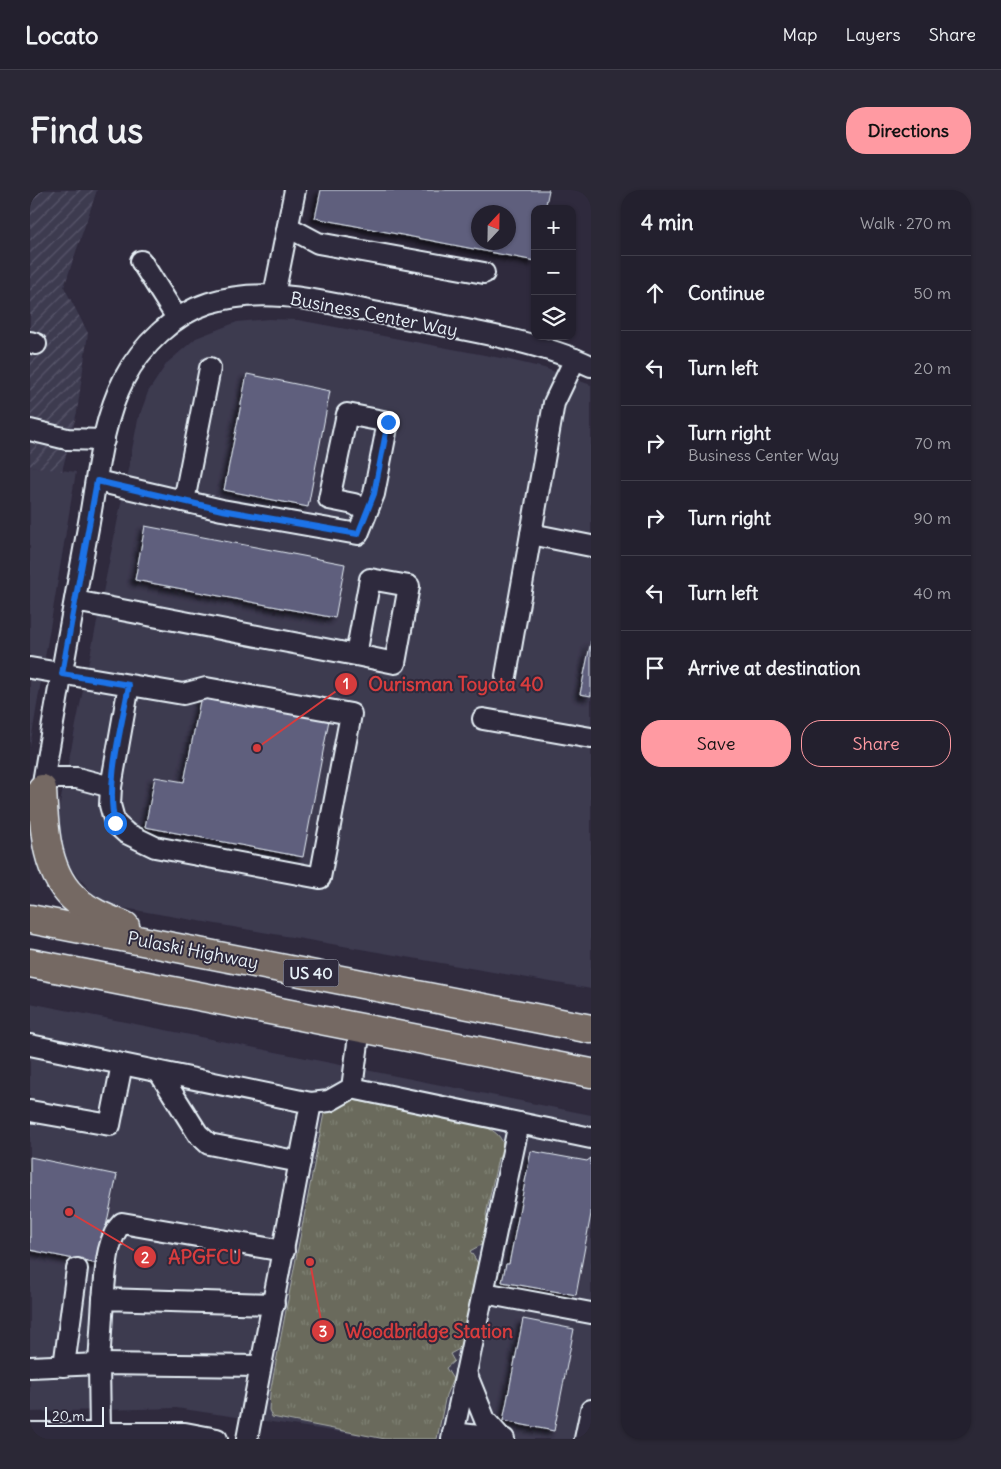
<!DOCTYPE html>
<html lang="en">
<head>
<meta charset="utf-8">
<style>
	body { margin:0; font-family:Delius,sans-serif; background:#2b2836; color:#f1f3f6 }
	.controls { position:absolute; right:15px; top:15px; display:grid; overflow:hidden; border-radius:10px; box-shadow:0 1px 4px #0004 }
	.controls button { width:45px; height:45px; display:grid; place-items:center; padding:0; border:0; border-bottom:1px solid #403e4a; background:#23202e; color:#f1f3f6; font:25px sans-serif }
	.compass { position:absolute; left:441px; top:15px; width:45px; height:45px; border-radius:50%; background:#23202e; box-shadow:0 1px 4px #0004; rotate:22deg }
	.scale { position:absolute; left:15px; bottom:12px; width:59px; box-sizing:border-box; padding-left:5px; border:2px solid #e8f1f8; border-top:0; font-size:14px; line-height:18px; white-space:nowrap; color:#e8f1f8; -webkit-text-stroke:4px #2f2a3d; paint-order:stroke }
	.stop { position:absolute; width:15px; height:15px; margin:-11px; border:4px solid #1a73e8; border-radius:50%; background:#fff }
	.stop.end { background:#1a73e8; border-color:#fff; box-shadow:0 1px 5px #0008 }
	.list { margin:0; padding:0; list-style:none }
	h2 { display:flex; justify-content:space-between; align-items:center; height:65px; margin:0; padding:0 20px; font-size:21px }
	h2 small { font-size:16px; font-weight:400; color:#a3a3aa }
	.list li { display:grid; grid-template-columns:32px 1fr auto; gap:15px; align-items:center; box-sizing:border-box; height:75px; padding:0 20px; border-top:1px solid #403e4a }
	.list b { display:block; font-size:19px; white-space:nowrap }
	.list p { margin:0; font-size:16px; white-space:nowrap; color:#a3a3aa }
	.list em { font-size:16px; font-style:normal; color:#a3a3aa }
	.actions { display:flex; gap:10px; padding:15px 20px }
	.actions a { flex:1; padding:11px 0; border:1px solid #ff9aa2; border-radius:20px; text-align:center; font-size:18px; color:#ff9aa2 }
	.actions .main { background:#ff9aa2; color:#111 }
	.icon { flex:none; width:28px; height:28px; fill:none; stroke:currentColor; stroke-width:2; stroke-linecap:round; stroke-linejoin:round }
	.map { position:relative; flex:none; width:561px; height:1249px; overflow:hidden; border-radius:20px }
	header { display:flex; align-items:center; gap:30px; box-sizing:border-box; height:70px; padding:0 25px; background:#23202e; border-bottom:1px solid #403e4a }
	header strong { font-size:24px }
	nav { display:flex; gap:28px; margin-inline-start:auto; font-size:18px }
	.intro { display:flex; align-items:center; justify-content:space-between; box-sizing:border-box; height:120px; padding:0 30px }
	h1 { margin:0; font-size:35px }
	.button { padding:12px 22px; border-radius:20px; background:#ff9aa2; color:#111; font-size:18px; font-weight:700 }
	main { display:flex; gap:30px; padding:0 30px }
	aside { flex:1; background:#23202e; border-radius:20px; box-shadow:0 1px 4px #0004 }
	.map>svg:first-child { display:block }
	.built { fill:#3d3a50 }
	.industrial { fill:url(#industrial-furrows) }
	.grass { fill:url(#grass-tufts); stroke:#a9aeaa }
	.building { fill:#5e5f7d; stroke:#e8f1f8; fill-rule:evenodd; filter:url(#shadow) }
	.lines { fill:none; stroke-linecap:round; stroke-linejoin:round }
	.minor-casing { stroke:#e8f1f8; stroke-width:24 }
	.highway-casing { stroke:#e8f1f8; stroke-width:31 }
	.minor { stroke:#2f2a3d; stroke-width:20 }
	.highway { stroke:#756964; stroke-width:28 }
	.route { stroke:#1a73e8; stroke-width:6 }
	.labels { text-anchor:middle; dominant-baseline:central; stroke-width:4; stroke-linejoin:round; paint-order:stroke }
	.shield { fill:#2f2a3d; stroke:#b0b5c0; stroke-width:1 }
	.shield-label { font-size:16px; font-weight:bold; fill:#e8f1f8 }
	.street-label { font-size:18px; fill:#e8f1f8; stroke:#2f2a3d }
	.leader { fill:none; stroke:#d83c3d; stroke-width:2 }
	.callout-dot { fill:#d83c3d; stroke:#2f2a3d; stroke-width:2 }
	.mark-label { font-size:15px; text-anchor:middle; font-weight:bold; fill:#fff }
	.callout-label { font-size:19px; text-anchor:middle; font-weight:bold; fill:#d83c3d; stroke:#2f2a3d; stroke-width:4; stroke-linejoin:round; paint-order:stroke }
</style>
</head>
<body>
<header>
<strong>Locato</strong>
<nav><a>Map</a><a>Layers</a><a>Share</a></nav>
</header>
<div class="intro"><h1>Find us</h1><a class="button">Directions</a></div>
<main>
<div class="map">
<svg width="561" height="1249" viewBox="0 0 561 1249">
	<defs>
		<pattern id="industrial-furrows" width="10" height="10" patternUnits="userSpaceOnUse" patternTransform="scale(1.25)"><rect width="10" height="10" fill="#3d3a50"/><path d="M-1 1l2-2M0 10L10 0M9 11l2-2" fill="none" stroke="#59576a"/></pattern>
		<pattern id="grass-tufts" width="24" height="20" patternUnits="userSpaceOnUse" patternTransform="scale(1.25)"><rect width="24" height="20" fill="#6a6b5c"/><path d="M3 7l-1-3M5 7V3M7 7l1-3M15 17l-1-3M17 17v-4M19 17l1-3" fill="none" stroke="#7f8174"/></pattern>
		<filter id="shadow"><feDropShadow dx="-4.5" dy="4.5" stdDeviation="2.5" flood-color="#0009"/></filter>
	</defs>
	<rect width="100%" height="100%" fill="#2f2a3d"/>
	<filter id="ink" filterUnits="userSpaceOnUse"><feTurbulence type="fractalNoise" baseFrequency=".02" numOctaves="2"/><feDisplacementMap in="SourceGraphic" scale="10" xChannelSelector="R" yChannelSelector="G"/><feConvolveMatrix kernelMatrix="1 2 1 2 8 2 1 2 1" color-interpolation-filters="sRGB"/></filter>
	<g filter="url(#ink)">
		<!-- built -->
		<g class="built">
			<polygon points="238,129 268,130 476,169 514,178 561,195 561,799 88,717 65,706 36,673 26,633 108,230 118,202 137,173 166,148 207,132"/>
			<polygon points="0,276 46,282 0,557"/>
			<polygon points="0,813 561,925 561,1249 357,1249 146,1218 0,1222"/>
		</g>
		<!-- industrial -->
		<polygon class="industrial" points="0,0 67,0 34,97 58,143 47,222 32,281 0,276"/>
		<!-- grass -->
		<path class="grass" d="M318 909 454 936C471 944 475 951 474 969L468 968 456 1025 460 1040 459 1046 451 1055 440 1061 448 1073 453 1071 431 1158 420 1164 424 1171 416 1178 423 1189 416 1205 407 1249H355L242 1227 239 1220 240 1203 294 923 306 913Z"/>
		<!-- building -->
		<g class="building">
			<path d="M291 0H519L515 19H505V71L285 28ZM448 22H478V52H448Z"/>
			<polygon points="217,184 300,201 278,317 194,300"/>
			<polygon points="115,336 315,374 305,428 105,390"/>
			<polygon points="561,451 561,506 550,504"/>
			<polygon points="171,506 299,530 273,667 115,637 125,587 154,592"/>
			<polygon points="501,961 557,971 561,968 561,1024 546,1105 472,1092 476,1074 479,1074"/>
			<polygon points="0,967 87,985 68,1074 0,1060"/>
			<polygon points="493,1129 544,1139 524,1241 473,1231"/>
		</g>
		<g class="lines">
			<!-- minor casing -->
			<g class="minor-casing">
				<g id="minor">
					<polyline points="258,37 288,53 454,83"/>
					<polyline points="111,71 147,128"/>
					<polyline points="244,105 265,0"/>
					<polyline points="0,152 6,154"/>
					<polyline points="0,240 37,249 74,250"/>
					<polyline points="67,291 192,320 328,344 344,304 358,232 317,224 299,309 324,314 336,321"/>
					<polyline points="154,311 180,178"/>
					<polyline points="501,344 561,356"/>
					<polyline points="45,411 326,465 365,473 379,396 340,389 326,465"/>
					<polyline points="0,478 153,504 176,498 321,524 290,688 125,657 96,643 85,633 80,615 81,597 99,495"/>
					<polyline points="476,486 524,213 545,169"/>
					<polyline points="453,529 561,548"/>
					<polyline points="14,588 47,588 81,597"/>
					<path d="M12 599C26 512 42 425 58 338 67 289 71 234 94 189 111 156 144 124 179 113 235 95 294 112 349 123 415 137 502 148 561 176"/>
					<polyline points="0,855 281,913 217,1249"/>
					<polyline points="129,882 168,944 179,954 270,972"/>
					<polyline points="322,898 489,933"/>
					<polyline points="281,913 299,911 322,898 330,838"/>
					<polyline points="0,921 80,935 92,874"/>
					<polyline points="454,1103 561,1123"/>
					<path d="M73 1109C76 1086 75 1050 92 1033L254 1061"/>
					<polyline points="34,1176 47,1079"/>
					<polyline points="0,1177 69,1174 230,1176"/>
					<polyline points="436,1183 455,1230 472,1249"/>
					<polyline points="0,1243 155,1243 187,1249"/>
					<polyline points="70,1243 69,1174 73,1109 244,1114"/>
					<polyline points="423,1243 474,1249"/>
					<polyline points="422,1249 489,933 561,948"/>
					<polyline points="555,1249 561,1220"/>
				</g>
			</g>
			<!-- highway casing -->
			<g class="highway-casing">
				<g id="highway">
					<path d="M12 599C14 637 15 685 47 711 61 723 78 729 95 736"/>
					<polyline points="0,729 561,839"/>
					<polyline points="0,773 561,883"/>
				</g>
			</g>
			<!-- minor -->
			<use href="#minor" class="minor"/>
			<!-- highway -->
			<use href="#highway" class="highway"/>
		</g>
	</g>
	<g class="lines" filter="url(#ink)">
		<!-- route -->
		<path class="route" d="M85 633C75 594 92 535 99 495L32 484 67 291 192 320 328 344 344 304 358 232"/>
	</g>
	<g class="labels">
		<!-- shield labels -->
		<rect class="shield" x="253.5" y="769.5" width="55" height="27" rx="4"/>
		<g class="shield-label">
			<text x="281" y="783">US 40</text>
		</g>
		<!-- street labels -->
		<g class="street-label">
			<text transform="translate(344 124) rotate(11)">Business Center Way</text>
			<text transform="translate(163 760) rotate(11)">Pulaski Highway</text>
		</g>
	</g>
	<!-- callouts -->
	<path class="leader" d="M227 558L316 494M39 1022L115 1067M280 1072L293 1141"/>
	<g class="callout-dot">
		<circle cx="227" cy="558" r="5"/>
		<circle cx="39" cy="1022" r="5"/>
		<circle cx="280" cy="1072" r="5"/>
		<circle cx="316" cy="494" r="12"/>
		<circle cx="115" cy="1067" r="12"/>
		<circle cx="293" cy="1141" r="12"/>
	</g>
	<g class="mark-label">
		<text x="316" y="499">1</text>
		<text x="115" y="1073">2</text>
		<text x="293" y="1147">3</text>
	</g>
	<g class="callout-label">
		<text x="426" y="501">Ourisman Toyota 40</text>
		<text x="175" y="1074">APGFCU</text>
		<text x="399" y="1148">Woodbridge Station</text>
	</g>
</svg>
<div class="controls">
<button>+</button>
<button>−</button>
<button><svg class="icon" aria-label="layers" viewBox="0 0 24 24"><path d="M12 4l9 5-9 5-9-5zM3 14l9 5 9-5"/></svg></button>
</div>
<svg class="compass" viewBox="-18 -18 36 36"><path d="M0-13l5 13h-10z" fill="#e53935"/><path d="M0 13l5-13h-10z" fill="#a3a3aa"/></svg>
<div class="scale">20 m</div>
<div class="stop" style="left:85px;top:633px"></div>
<div class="stop end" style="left:358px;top:232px"></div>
</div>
<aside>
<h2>4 min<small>Walk · 270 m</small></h2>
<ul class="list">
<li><svg class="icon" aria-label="ahead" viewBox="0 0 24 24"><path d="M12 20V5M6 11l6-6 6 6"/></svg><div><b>Continue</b></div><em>50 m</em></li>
<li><svg class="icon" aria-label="left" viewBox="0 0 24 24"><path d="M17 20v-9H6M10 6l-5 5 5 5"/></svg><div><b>Turn left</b></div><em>20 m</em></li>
<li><svg class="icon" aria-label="right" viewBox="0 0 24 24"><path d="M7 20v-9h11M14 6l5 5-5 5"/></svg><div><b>Turn right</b><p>Business Center Way</p></div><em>70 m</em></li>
<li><svg class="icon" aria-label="right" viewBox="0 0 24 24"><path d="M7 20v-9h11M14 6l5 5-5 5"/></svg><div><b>Turn right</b></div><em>90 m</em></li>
<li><svg class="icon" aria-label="left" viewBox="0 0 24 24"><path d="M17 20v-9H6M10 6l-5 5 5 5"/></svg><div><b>Turn left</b></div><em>40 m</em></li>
<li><svg class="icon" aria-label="arrive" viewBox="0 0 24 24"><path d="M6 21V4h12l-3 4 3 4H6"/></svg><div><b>Arrive at destination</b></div></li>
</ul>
<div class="actions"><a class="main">Save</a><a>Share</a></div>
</aside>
</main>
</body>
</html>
